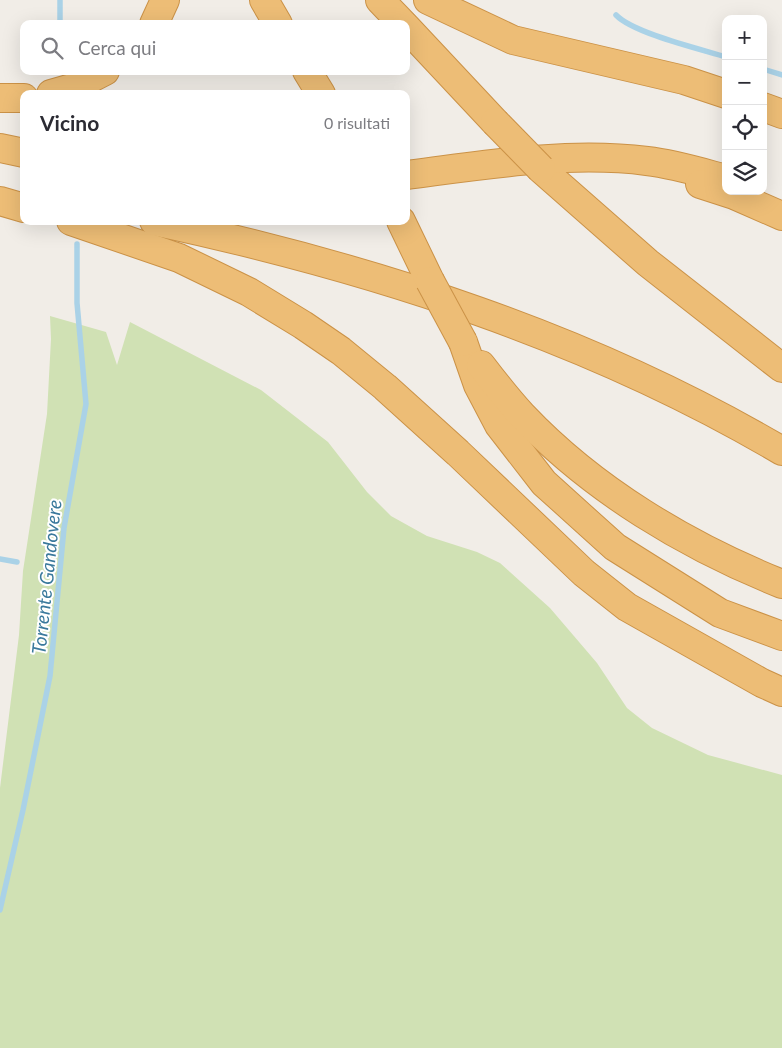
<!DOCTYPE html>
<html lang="it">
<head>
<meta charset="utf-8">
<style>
	body { margin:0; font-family:Lato,sans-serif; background:#f2f2f3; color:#2b2b33 }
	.controls { position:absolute; right:15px; top:15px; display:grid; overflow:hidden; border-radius:10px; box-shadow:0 5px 20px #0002 }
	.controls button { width:45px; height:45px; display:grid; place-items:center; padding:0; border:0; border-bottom:1px solid #e1e1e2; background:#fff; color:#2b2b33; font:25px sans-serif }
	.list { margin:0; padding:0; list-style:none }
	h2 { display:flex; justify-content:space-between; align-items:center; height:65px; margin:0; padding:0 20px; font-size:21px }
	h2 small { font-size:16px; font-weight:400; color:#7c7c81 }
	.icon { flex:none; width:28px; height:28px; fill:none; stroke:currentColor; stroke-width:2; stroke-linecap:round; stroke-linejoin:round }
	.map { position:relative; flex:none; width:782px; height:1048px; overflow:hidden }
	.search { position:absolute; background:#fff; box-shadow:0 5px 20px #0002; left:20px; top:20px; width:390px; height:55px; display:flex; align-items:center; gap:12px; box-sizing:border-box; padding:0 18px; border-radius:10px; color:#7c7c81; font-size:19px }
	.panel { position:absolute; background:#fff; box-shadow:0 5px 20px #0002; left:20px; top:90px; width:390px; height:135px; border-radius:10px }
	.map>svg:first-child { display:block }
	.green { fill:#d0e1b4 }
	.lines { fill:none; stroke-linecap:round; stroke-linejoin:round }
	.stream { stroke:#aad2e7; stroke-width:5.5 }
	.highway-casing { stroke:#cb9247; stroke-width:30 }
	.highway { stroke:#edbd76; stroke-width:28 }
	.highway-bridge-casing { stroke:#cb9247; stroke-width:30; stroke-linecap:butt }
	.highway-bridge { stroke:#edbd76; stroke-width:28 }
	.labels { text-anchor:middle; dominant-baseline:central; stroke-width:4; stroke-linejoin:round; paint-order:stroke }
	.water-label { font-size:19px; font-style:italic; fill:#3a799c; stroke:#fff }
</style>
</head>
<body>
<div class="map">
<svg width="782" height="1048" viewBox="0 0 782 1048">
	<rect width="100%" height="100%" fill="#f1ede7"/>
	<!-- green -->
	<polygon class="green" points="50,316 106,332 117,365 130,322 261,390 328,442 367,492 391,516 427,536 477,552 500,563 550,608 597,663 627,708 652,728 708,755 782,775 782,1048 0,1048 0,788 19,635 23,571 47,414 51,339"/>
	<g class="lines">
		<!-- stream -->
		<g class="stream">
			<polyline points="60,0 60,24"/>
			<path d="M616 15C633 33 700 49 726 57"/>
			<polyline points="763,69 782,75"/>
			<polyline points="0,559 17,562"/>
			<polyline points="0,910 23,810 50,676 64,528 86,404 77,303 77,244"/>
		</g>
		<!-- highway casing -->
		<g class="highway-casing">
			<g id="highway">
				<polyline points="264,0 278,24"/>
				<polyline points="380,0 403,24"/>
				<polyline points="428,0 513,40 684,80 726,94"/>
				<polyline points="154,24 165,0"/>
				<polyline points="406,27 495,122"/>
				<polyline points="307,71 321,94"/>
				<polyline points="51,94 72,88 105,71"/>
				<polyline points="0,98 24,98"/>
				<polyline points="763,107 782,114"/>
				<polyline points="0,148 24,153"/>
				<polyline points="541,169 648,263 782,368"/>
				<path d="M406 175C484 165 569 151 647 161 674 164 700 172 726 179"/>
				<polyline points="700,184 734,195 782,216"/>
				<polyline points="0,201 24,208"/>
				<polyline points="71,221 179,258 249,292 303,325 341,351 385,387 458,453 584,573 627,607 762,683 782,692"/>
				<path d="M154 221C372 268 589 337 782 451"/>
				<polyline points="401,221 430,281"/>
				<polyline points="463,342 478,385 499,425 544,483 615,547 720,613 782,636"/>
				<path d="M481 365C494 382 507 399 522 415 593 490 687 546 782 584"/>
			</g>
		</g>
		<!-- highway -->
		<use href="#highway" class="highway"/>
		<!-- highway-bridge casing -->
		<g class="highway-bridge-casing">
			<g id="highway-bridge">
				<polyline points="495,122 541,169"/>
				<polyline points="430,281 463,342"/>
			</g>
		</g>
		<!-- highway-bridge -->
		<use href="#highway-bridge" class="highway-bridge"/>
	</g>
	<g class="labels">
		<!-- water labels -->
		<g class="water-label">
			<text transform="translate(46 577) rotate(-84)">Torrente Gandovere</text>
		</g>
	</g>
</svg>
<div class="controls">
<button>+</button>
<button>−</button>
<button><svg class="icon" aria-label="locate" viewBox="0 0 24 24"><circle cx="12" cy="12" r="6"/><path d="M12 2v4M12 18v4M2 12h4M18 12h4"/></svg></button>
<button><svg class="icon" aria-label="layers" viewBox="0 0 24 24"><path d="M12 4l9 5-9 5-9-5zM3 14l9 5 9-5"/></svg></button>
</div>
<div class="search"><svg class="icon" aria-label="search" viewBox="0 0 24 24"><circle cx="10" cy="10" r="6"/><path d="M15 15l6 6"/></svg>Cerca qui</div>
<section class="panel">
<h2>Vicino<small>0 risultati</small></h2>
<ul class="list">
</ul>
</section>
</div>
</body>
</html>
